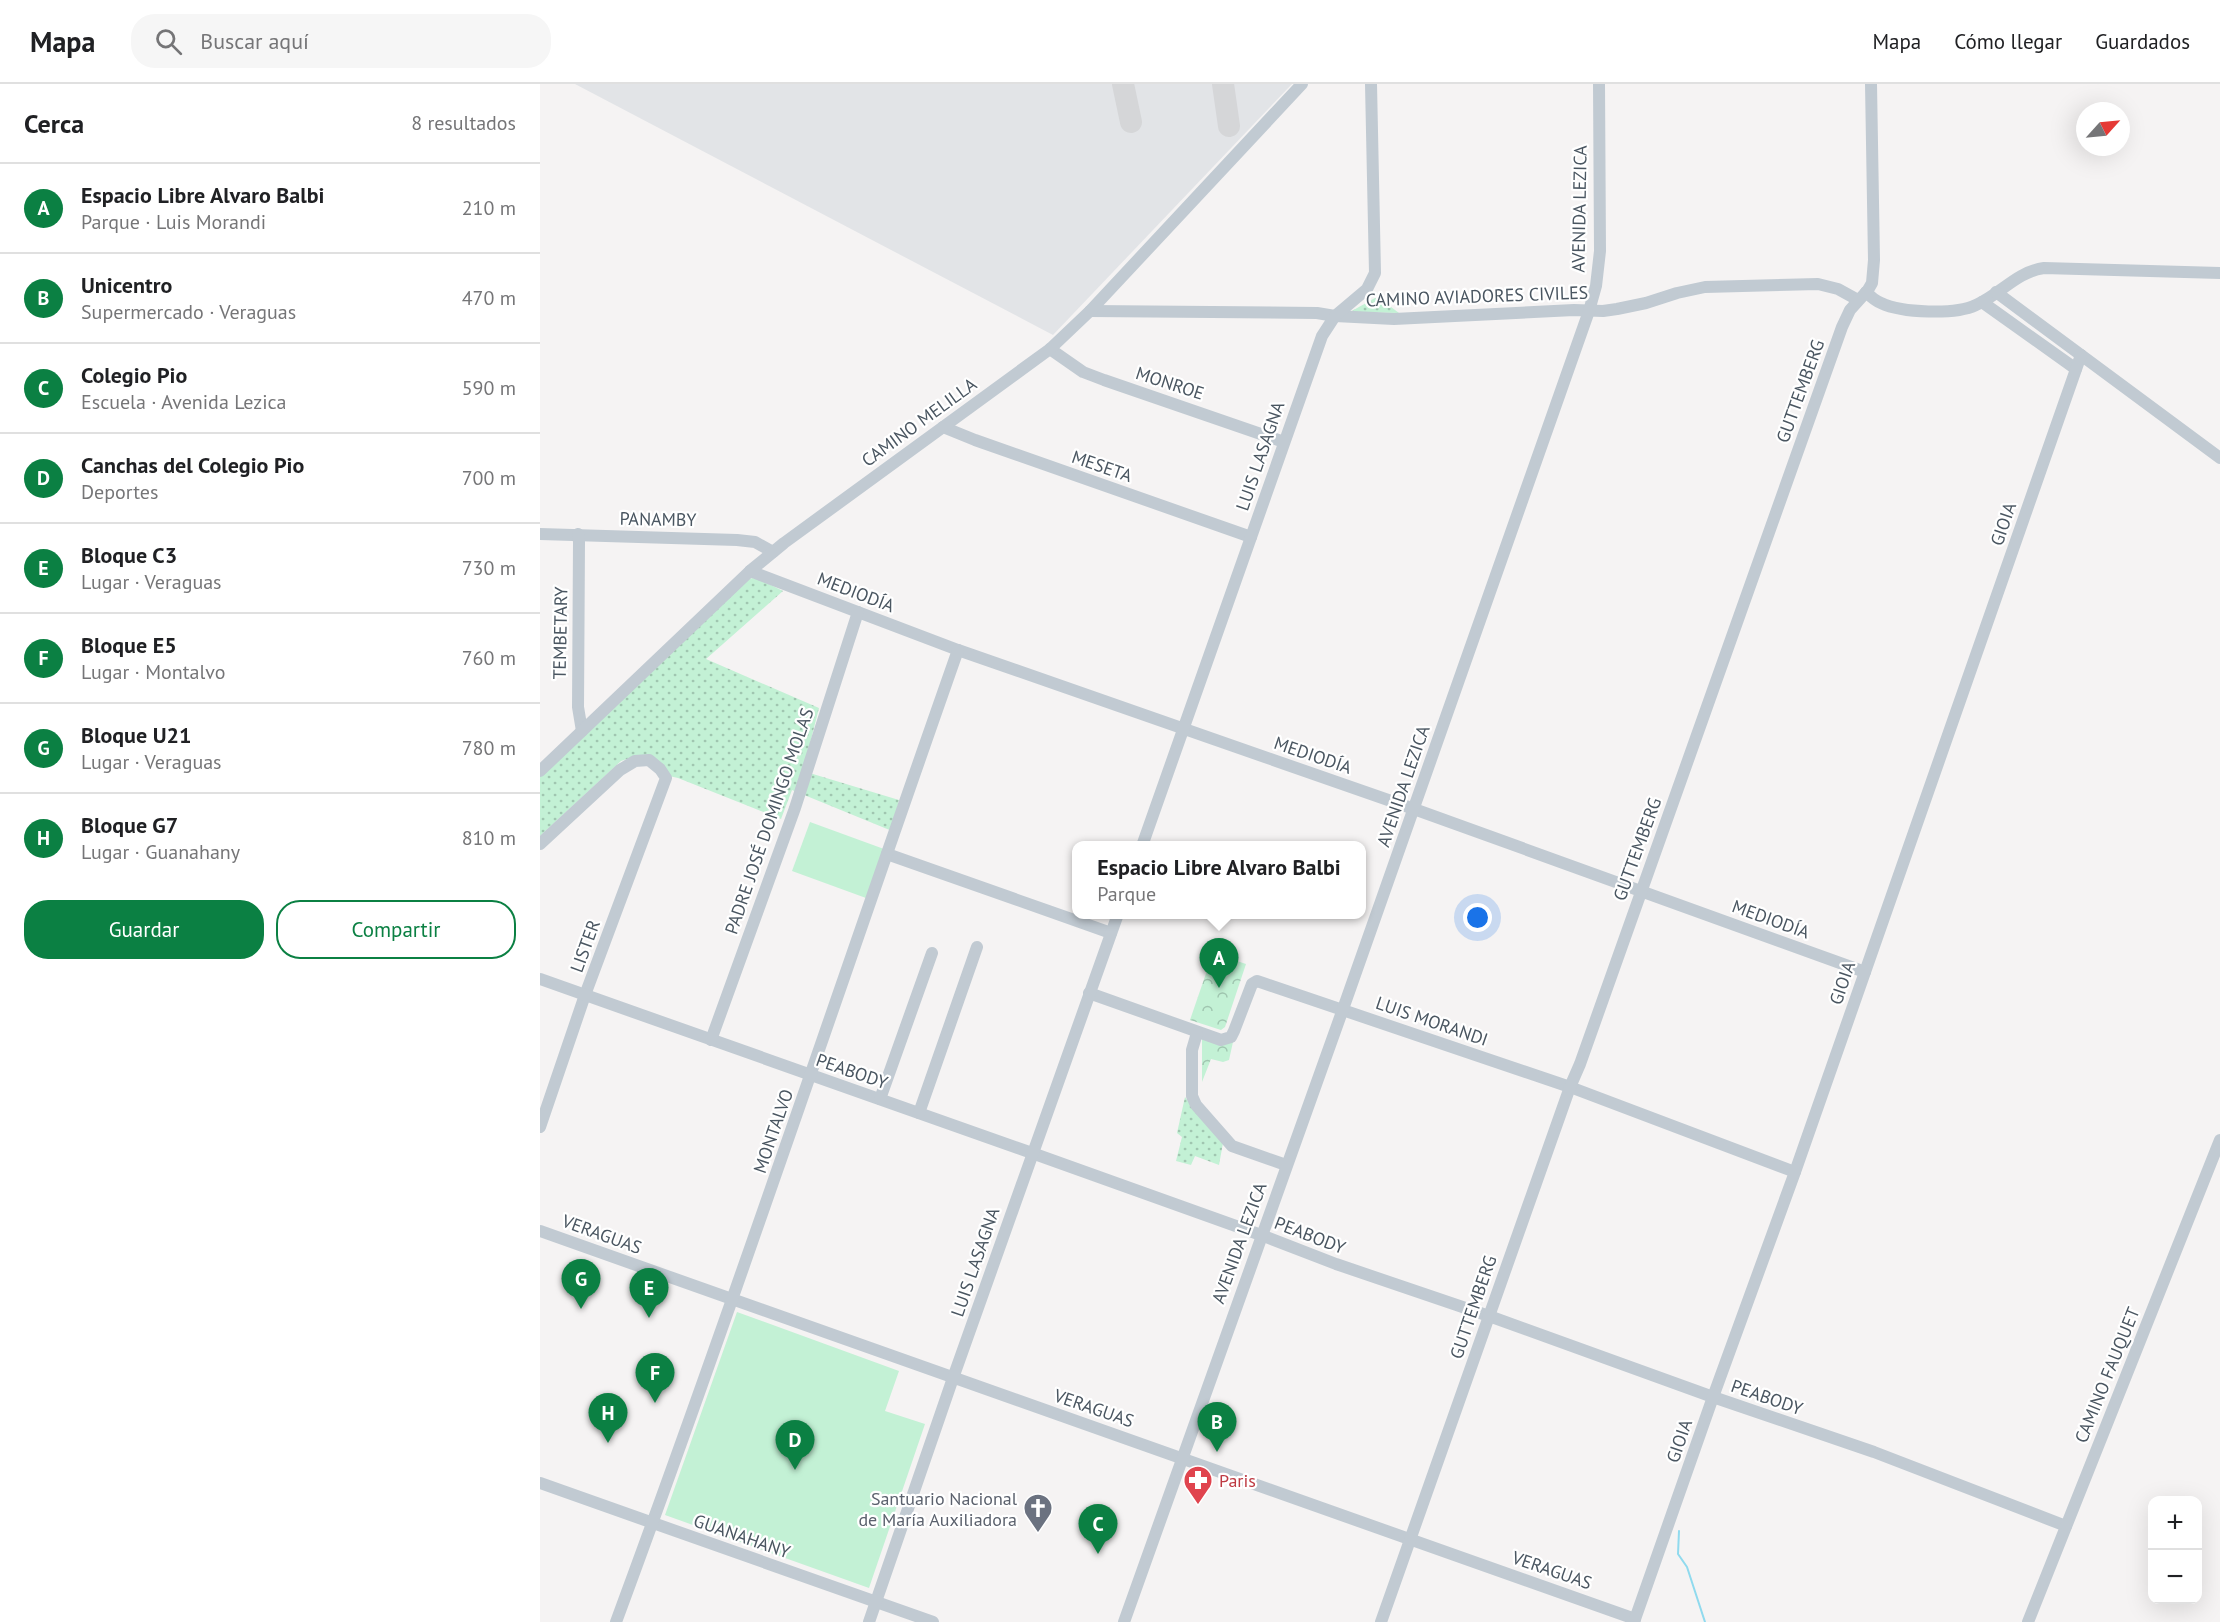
<!DOCTYPE html>
<html lang="es">
<head>
<meta charset="utf-8">
<style>
	body { margin:0; font-family:"PT Sans",sans-serif; background:#f6f6f6; color:#202124 }
	.controls { position:absolute; right:18px; bottom:18px; display:grid; overflow:hidden; border-radius:12px; box-shadow:0 6px 24px #0002 }
	.controls button { width:54px; height:54px; display:grid; place-items:center; padding:0; border:0; border-bottom:2px solid #e0e0e0; background:#fff; color:#202124; font:30px sans-serif }
	.compass { position:absolute; left:1536px; top:18px; width:54px; height:54px; border-radius:50%; background:#fff; box-shadow:0 6px 24px #0002; rotate:63deg }
	.you { position:absolute; left:938px; top:834px; width:21px; height:21px; margin:-15px; border:4px solid #fff; border-radius:50%; background:#1a73e8; box-shadow:0 0 0 9px #1a73e833 }
	.badge { display:grid; place-items:center; width:39px; height:39px; border-radius:50%; background:#0b8043; color:#fff; font-size:20px; font-weight:700 }
	.pin { position:absolute; translate:-50% -50px; filter:drop-shadow(0 2px 3px #0008) }
	.pin::after { content:''; position:absolute; top:32px; width:21px; height:18px; background:inherit; clip-path:polygon(0 0,100% 0,50% 100%) }
	.popup { position:absolute; left:532px; top:757px; width:294px; height:78px; box-sizing:border-box; display:grid; place-content:center; border-radius:12px; background:#fff; filter:drop-shadow(0 2px 4px #0005); font-size:20px; white-space:nowrap; color:#757577 }
	.popup b { font-size:22px; color:#202124 }
	.popup::after { content:''; position:absolute; left:50%; top:100%; margin-left:-12px; border:12px solid transparent; border-top-color:#fff }
	.list { margin:0; padding:0; list-style:none }
	h2 { display:flex; justify-content:space-between; align-items:center; height:78px; margin:0; padding:0 24px; font-size:26px }
	h2 small { font-size:20px; font-weight:400; color:#757577 }
	.list li { display:grid; grid-template-columns:39px 1fr auto; gap:18px; align-items:center; box-sizing:border-box; height:90px; padding:0 24px; border-top:2px solid #e0e0e0 }
	.list b { display:block; font-size:22px; white-space:nowrap }
	.list p { margin:0; font-size:20px; white-space:nowrap; color:#757577 }
	.list em { font-size:20px; font-style:normal; color:#757577 }
	.actions { display:flex; gap:12px; padding:18px 24px }
	.actions a { flex:1; padding:14px 0; border:2px solid #0b8043; border-radius:24px; text-align:center; font-size:21px; color:#0b8043 }
	.actions .main { background:#0b8043; color:#fff }
	.icon { flex:none; width:33px; height:33px; fill:none; stroke:currentColor; stroke-width:2; stroke-linecap:round; stroke-linejoin:round }
	.map { position:relative; flex:none; width:1680px; height:1538px; overflow:hidden }
	header { display:flex; align-items:center; gap:36px; box-sizing:border-box; height:84px; padding:0 30px; background:#fff; border-bottom:2px solid #e0e0e0 }
	header strong { font-size:28px }
	nav { display:flex; gap:33px; margin-inline-start:auto; font-size:21px }
	.search { width:420px; height:54px; background:#f6f6f6; display:flex; align-items:center; gap:15px; box-sizing:border-box; padding:0 21px; border-radius:24px; color:#757577; font-size:22px }
	main { display:flex }
	aside { flex:1; background:#fff }
	.map>svg:first-child { display:block }
	.airport { fill:#e2e4e7 }
	.grass { fill:url(#grass-dots) }
	.forest { fill:url(#forest-crowns) }
	.pitch { fill:#c3f1d5 }
	.lines { fill:none; stroke-linecap:round; stroke-linejoin:round }
	.stream { stroke:#90daee; stroke-width:2 }
	.taxiway { stroke:#d5d6d8; stroke-width:22 }
	.minor { stroke:#c1cad2; stroke-width:12 }
	.labels { text-anchor:middle; dominant-baseline:central; stroke-width:4.5; stroke-linejoin:round; paint-order:stroke }
	.street-label { font-size:18px; fill:#4a5661; stroke:#fff }
	.health-label { font-size:18px; fill:#be3a42; stroke:#fff; text-anchor:start }
	.worship-label { font-size:18px; fill:#5b616d; stroke:#fff; text-anchor:end }
</style>
</head>
<body>
<header>
<strong>Mapa</strong>
<div class="search"><svg class="icon" aria-label="search" viewBox="0 0 24 24"><circle cx="10" cy="10" r="6"/><path d="M15 15l6 6"/></svg>Buscar aquí</div>
<nav><a>Mapa</a><a>Cómo llegar</a><a>Guardados</a></nav>
</header>
<main>
<aside>
<h2>Cerca<small>8 resultados</small></h2>
<ul class="list">
<li><span class="badge">A</span><div><b>Espacio Libre Alvaro Balbi</b><p>Parque · Luis Morandi</p></div><em>210 m</em></li>
<li><span class="badge">B</span><div><b>Unicentro</b><p>Supermercado · Veraguas</p></div><em>470 m</em></li>
<li><span class="badge">C</span><div><b>Colegio Pio</b><p>Escuela · Avenida Lezica</p></div><em>590 m</em></li>
<li><span class="badge">D</span><div><b>Canchas del Colegio Pio</b><p>Deportes</p></div><em>700 m</em></li>
<li><span class="badge">E</span><div><b>Bloque C3</b><p>Lugar · Veraguas</p></div><em>730 m</em></li>
<li><span class="badge">F</span><div><b>Bloque E5</b><p>Lugar · Montalvo</p></div><em>760 m</em></li>
<li><span class="badge">G</span><div><b>Bloque U21</b><p>Lugar · Veraguas</p></div><em>780 m</em></li>
<li><span class="badge">H</span><div><b>Bloque G7</b><p>Lugar · Guanahany</p></div><em>810 m</em></li>
</ul>
<div class="actions"><a class="main">Guardar</a><a>Compartir</a></div>
</aside>
<div class="map">
<svg width="1680" height="1538" viewBox="0 0 1680 1538">
	<defs>
		<pattern id="grass-dots" width="8" height="8" patternUnits="userSpaceOnUse" patternTransform="scale(1.5)"><rect width="8" height="8" fill="#c3f1d5"/><path d="M2 2h.1M6 6h.1" fill="none" stroke="#a0c6b0" stroke-width="1.8" stroke-linecap="round"/></pattern>
		<pattern id="forest-crowns" width="20" height="18" patternUnits="userSpaceOnUse" patternTransform="scale(1.5)"><rect width="20" height="18" fill="#c3f1d5"/><path d="M2 6a3 3 0 1 1 6 0M12 15a3 3 0 1 1 6 0" fill="none" stroke="#a0c6b0"/></pattern>
	</defs>
	<rect width="100%" height="100%" fill="#f5f3f3"/>
	<!-- airport -->
	<polygon class="airport" points="35,0 752,0 513,251"/>
	<!-- grass -->
	<g class="grass">
		<polygon points="835,214 839,214 859,229 810,228"/>
		<polygon points="212,494 219,495 243,507 166,575 279,624 263,687 359,716 352,747 252,706 241,735 138,694 129,692 96,672 81,677 0,752 0,692 205,497"/>
		<polygon points="645,1013 683,1059 679,1081 655,1072 651,1081 636,1077 642,1053 637,1049"/>
	</g>
	<!-- forest -->
	<g class="forest">
		<polygon points="673,869 706,880 685,943 681,946 650,936"/>
		<polygon points="662,953 693,958 689,976 683,978 671,975 662,998"/>
	</g>
	<!-- pitch -->
	<g class="pitch">
		<polygon points="270,738 344,765 326,814 252,787"/>
		<polygon points="197,1228 359,1287 345,1327 385,1340 329,1504 125,1431"/>
	</g>
	<g class="lines">
		<!-- stream -->
		<polyline class="stream" points="1139,1447 1138,1470 1147,1483 1165,1538"/>
		<!-- taxiway -->
		<g class="taxiway">
			<polyline points="583,0 591,38"/>
			<polyline points="683,0 689,42"/>
		</g>
		<!-- minor -->
		<g class="minor">
			<path d="M1326 208C1330 212 1335 217 1341 219 1362 229 1415 231 1436 221 1461 210 1476 188 1504 184L1680 189"/>
			<polyline points="1456,208 1680,374"/>
			<polyline points="1442,218 1536,285"/>
			<polyline points="550,227 777,229 795,232 854,235 1034,226 1063,227 1077,225 1106,219 1137,209 1165,203 1278,200 1298,205 1318,216"/>
			<polyline points="510,265 543,288 564,296 744,358"/>
			<polyline points="403,343 435,356 711,453"/>
			<polyline points="0,450 197,456 215,458 233,468"/>
			<polyline points="38,450 39,458 38,623 42,647"/>
			<polyline points="210,487 418,566 874,725 1325,888"/>
			<polyline points="0,687 210,487 244,459 510,265 550,227 762,0"/>
			<polyline points="0,760 80,686 95,677 109,676 120,685 126,694 45,911 0,1043"/>
			<polyline points="602,762 782,252 795,232 827,205 835,189 831,0"/>
			<polyline points="347,770 571,849"/>
			<polyline points="0,895 492,1069 721,1151 796,1180 949,1232 1173,1313 1334,1368 1526,1442"/>
			<polyline points="549,909 681,956 691,953 694,947 712,900 717,897 723,899 1030,1003 1255,1088"/>
			<polyline points="657,949 652,966 652,1012 656,1021 692,1062 746,1081"/>
			<polyline points="171,956 255,724 318,528"/>
			<polyline points="340,1015 392,869"/>
			<polyline points="379,1029 437,863"/>
			<polyline points="0,1147 1095,1535"/>
			<polyline points="0,1399 393,1538"/>
			<path d="M76 1538C195 1216 304 890 418 566"/>
			<polyline points="329,1538 413,1294 578,830"/>
			<polyline points="584,1538 803,925 1049,227 1056,202 1060,167 1059,0"/>
			<polyline points="841,1538 1030,1003 1040,980 1302,243 1310,226 1328,206 1332,199 1334,176 1331,0"/>
			<polyline points="1094,1538 1173,1313 1255,1088 1541,271"/>
			<polyline points="1488,1538 1680,1056"/>
		</g>
	</g>
	<!-- icons -->
	<defs>
		<g id="pharmacy-pin" transform="scale(1.5)"><path d="M0 17L-7.5 6A9.5 9.5 0 1 1 7.5 6Z" fill="#e0444e" stroke="#fff"/><path d="M-2-6h4v4h4v4h-4v4h-4v-4h-4v-4h4Z" fill="#fff"/></g>
		<g id="church-pin" transform="scale(1.5)"><path d="M0 17L-7.5 6A9.5 9.5 0 1 1 7.5 6Z" fill="#6b7280" stroke="#fff"/><path d="M-1.2-6h2.4v3.5h3.3v2.4h-3.3V6h-2.4V-.1h-3.3v-2.4h3.3Z" fill="#fff"/></g>
	</defs>
	<g fill-rule="evenodd">
		<use href="#pharmacy-pin" x="658" y="1396"/>
		<use href="#church-pin" x="498" y="1424"/>
	</g>
	<g class="labels">
		<!-- street labels -->
		<g class="street-label">
			<text transform="translate(1039 125) rotate(-89)">AVENIDA LEZICA</text>
			<text transform="translate(937 212) rotate(-2)">CAMINO AVIADORES CIVILES</text>
			<text transform="translate(630 299) rotate(18)">MONROE</text>
			<text transform="translate(1260 307) rotate(-70)">GUTTEMBERG</text>
			<text transform="translate(379 338) rotate(-36)">CAMINO MELILLA</text>
			<text transform="translate(720 372) rotate(-71)">LUIS LASAGNA</text>
			<text transform="translate(562 382) rotate(19)">MESETA</text>
			<text transform="translate(118 435) rotate(1)">PANAMBY</text>
			<text transform="translate(1463 440) rotate(-71)">GIOIA</text>
			<text transform="translate(316 508) rotate(21)">MEDIODÍA</text>
			<text transform="translate(20 549) rotate(-89)">TEMBETARY</text>
			<text transform="translate(773 671) rotate(19)">MEDIODÍA</text>
			<text transform="translate(863 702) rotate(-71)">AVENIDA LEZICA</text>
			<text transform="translate(229 737) rotate(-71)">PADRE JOSÉ DOMINGO MOLAS</text>
			<text transform="translate(1097 765) rotate(-70)">GUTTEMBERG</text>
			<text transform="translate(1231 835) rotate(20)">MEDIODÍA</text>
			<text transform="translate(45 862) rotate(-70)">LISTER</text>
			<text transform="translate(1302 899) rotate(-71)">GIOIA</text>
			<text transform="translate(892 937) rotate(19)">LUIS MORANDI</text>
			<text transform="translate(312 987) rotate(19)">PEABODY</text>
			<text transform="translate(233 1047) rotate(-71)">MONTALVO</text>
			<text transform="translate(62 1150) rotate(20)">VERAGUAS</text>
			<text transform="translate(770 1151) rotate(21)">PEABODY</text>
			<text transform="translate(699 1159) rotate(-70)">AVENIDA LEZICA</text>
			<text transform="translate(435 1178) rotate(-71)">LUIS LASAGNA</text>
			<text transform="translate(933 1223) rotate(-71)">GUTTEMBERG</text>
			<text transform="translate(1567 1291) rotate(-68)">CAMINO FAUQUET</text>
			<text transform="translate(1227 1313) rotate(19)">PEABODY</text>
			<text transform="translate(554 1324) rotate(19)">VERAGUAS</text>
			<text transform="translate(1139 1357) rotate(-71)">GIOIA</text>
			<text transform="translate(202 1452) rotate(19)">GUANAHANY</text>
			<text transform="translate(1012 1486) rotate(19)">VERAGUAS</text>
		</g>
		<!-- health labels -->
		<g class="health-label">
			<text x="679" y="1396">Paris</text>
		</g>
		<!-- worship labels -->
		<g class="worship-label">
			<text x="477" y="1414">Santuario Nacional<tspan x="477" dy="21">de María Auxiliadora</tspan></text>
		</g>
	</g>
</svg>
<div class="controls">
<button>+</button>
<button>−</button>
</div>
<svg class="compass" viewBox="-18 -18 36 36"><path d="M0-13l5 13h-10z" fill="#e53935"/><path d="M0 13l5-13h-10z" fill="#757577"/></svg>
<div class="you"></div>
<div class="pin badge" style="left:679px;top:904px">A</div>
<div class="popup"><b>Espacio Libre Alvaro Balbi</b>Parque</div>
<div class="pin badge" style="left:677px;top:1368px">B</div>
<div class="pin badge" style="left:558px;top:1470px">C</div>
<div class="pin badge" style="left:255px;top:1386px">D</div>
<div class="pin badge" style="left:109px;top:1234px">E</div>
<div class="pin badge" style="left:115px;top:1319px">F</div>
<div class="pin badge" style="left:41px;top:1225px">G</div>
<div class="pin badge" style="left:68px;top:1359px">H</div>
</div>
</main>
</body>
</html>
